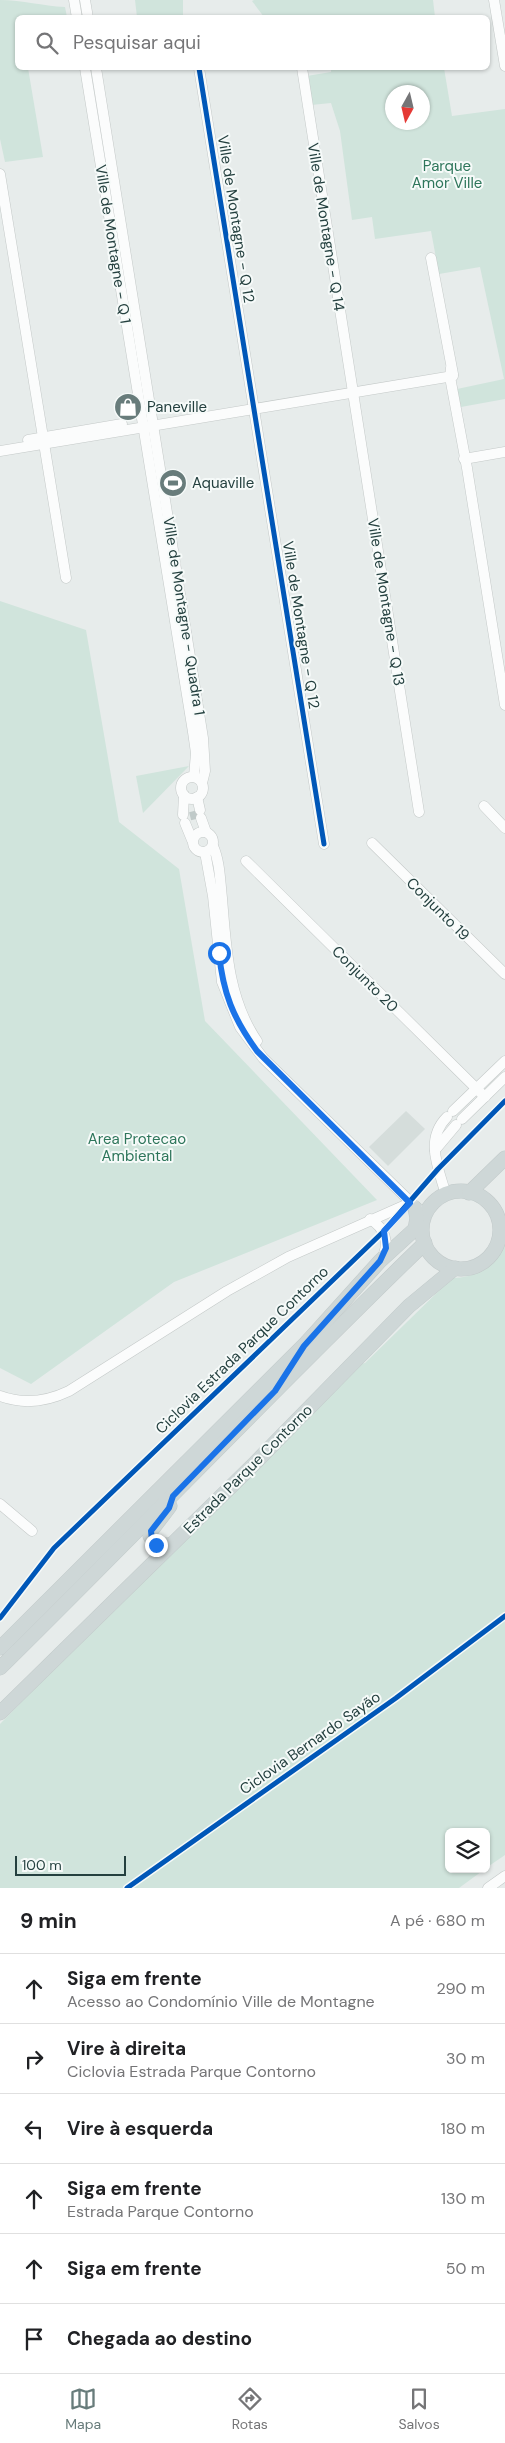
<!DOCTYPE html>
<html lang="pt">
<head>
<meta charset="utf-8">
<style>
	body { margin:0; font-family:"DM Sans",sans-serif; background:#f2f2f2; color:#202124 }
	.controls { position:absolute; right:15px; bottom:15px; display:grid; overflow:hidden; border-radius:8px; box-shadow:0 1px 4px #0004 }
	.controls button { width:45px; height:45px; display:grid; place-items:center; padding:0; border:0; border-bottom:1px solid #e0e0e0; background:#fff; color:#202124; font:25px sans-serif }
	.compass { position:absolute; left:385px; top:85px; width:45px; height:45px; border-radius:50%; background:#fff; box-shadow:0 1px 4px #0004; rotate:188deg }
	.scale { position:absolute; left:15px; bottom:12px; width:111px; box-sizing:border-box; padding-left:5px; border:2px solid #24403f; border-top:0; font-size:14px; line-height:18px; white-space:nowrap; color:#24403f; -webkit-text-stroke:4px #f6faf9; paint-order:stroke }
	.stop { position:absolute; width:15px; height:15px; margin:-11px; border:4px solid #1a73e8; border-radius:50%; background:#fff }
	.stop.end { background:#1a73e8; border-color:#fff; box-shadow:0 1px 5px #0008 }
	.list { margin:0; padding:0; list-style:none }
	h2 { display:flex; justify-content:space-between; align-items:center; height:65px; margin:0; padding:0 20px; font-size:21px }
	h2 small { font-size:16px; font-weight:400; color:#757577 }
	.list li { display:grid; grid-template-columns:32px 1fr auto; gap:15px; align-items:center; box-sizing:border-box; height:70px; padding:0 20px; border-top:1px solid #e0e0e0 }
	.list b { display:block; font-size:19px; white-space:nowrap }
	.list p { margin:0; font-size:16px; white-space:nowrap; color:#757577 }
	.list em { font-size:16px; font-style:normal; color:#757577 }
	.icon { flex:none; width:28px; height:28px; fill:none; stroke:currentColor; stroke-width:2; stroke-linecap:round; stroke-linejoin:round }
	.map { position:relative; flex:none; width:505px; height:1888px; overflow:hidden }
	.search { position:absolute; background:#fff; box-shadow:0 1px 4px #0004; left:15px; right:15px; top:15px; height:55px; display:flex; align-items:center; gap:12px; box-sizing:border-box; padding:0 18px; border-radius:8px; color:#757577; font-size:19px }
	.sheet { height:485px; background:#fff }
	nav { display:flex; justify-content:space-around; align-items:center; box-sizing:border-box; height:70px; border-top:1px solid #e0e0e0; background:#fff; font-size:14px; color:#757577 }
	nav a { display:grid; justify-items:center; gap:2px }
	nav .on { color:#687c7b }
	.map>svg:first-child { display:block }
	.built { fill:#d5dddb }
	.green { fill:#d0e4dc; fill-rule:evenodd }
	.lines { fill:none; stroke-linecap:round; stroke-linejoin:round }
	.minor-tunnel { stroke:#c0cac9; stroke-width:10; stroke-dasharray:10 5; stroke-linecap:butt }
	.minor-casing { stroke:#c4c9c8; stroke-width:11 }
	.major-casing { stroke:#c2caca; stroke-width:15 }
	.minor { stroke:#fbfcfc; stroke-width:10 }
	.major { stroke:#ced7d7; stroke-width:14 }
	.cycleway-casing { stroke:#f6faf9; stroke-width:8 }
	.cycleway { stroke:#0057b8; stroke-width:5 }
	.route { stroke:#1a73e8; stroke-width:6 }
	.labels { text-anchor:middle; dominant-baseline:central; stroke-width:4; stroke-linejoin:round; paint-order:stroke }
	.park-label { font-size:15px; fill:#2e765b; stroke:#f6faf9 }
	.street-label { font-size:15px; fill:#24403f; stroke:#f6faf9 }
	.poi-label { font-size:15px; fill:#24403f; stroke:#f6faf9; text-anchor:start }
</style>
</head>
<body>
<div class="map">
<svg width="505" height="1888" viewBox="0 0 505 1888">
	<rect width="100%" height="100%" fill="#e7eceb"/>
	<!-- built -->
	<polygon class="built" points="406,1111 425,1129 388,1166 369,1147"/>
	<!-- green -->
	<g class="green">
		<path d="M0 0C23 0 42 6 65 7L67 17 18 18V68H28L43 157 5 162 0 139Z"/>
		<polygon points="135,0 183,0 183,17 137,17"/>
		<polygon points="254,0 433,0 435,17 264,17 252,1"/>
		<path d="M331 68H444L452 116 505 109V399L461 407 457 389 504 379 480 267 439 274 431 231 375 239 372 217 352 220 340 131 331 103 311 105 307 76 331 72ZM392 92H422V122H392Z"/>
		<polygon points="0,601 86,630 119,822 179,869 205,1021 377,1200 174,1282 31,1384 0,1368"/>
		<polygon points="189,766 143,813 136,776"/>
		<path d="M505 1243V1855L486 1868V1832H449V1869H485L459 1888H0V1724L351 1366 365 1363 452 1278C476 1278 496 1266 505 1243Z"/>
	</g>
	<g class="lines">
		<!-- minor-tunnel -->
		<polyline class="minor-tunnel" points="194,811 196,819"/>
		<!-- minor casing -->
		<g class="minor-casing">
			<g id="minor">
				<polyline points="74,0 77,18"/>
				<polyline points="85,0 88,18"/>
				<polyline points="494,0 505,66"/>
				<polyline points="85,68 193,732 196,753 194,777"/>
				<polyline points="96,68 203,738 205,771 202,783"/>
				<polyline points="199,68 324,844"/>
				<polyline points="302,68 419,812"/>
				<polyline points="0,174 66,578"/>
				<polyline points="431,258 453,374"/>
				<polyline points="451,368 450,377 467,468 505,705"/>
				<polyline points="28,440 122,424"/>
				<polyline points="0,451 453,376"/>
				<polyline points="464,459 505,452"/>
				<circle cx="192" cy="788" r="11"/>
				<polyline points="197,797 200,810"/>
				<polyline points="484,806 505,828"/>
				<polyline points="183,815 184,795"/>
				<polyline points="201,818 206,832"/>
				<polyline points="185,823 192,840"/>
				<circle cx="203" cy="842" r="10"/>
				<polyline points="372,843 505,974"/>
				<path d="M213 846C220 862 220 880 222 898 226 947 228 999 257 1041"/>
				<polyline points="205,852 213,896 222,982 240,1027 263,1058 425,1216"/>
				<polyline points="246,861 485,1097"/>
				<polyline points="453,1111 505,1061"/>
				<polyline points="462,1119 505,1077"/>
				<polyline points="435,1150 456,1125"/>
				<path d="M446 1195C439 1169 424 1140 447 1117"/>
				<path d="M370 1219C385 1228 390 1243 382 1258"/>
				<path d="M0 1396C24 1405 46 1402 69 1391L227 1291 288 1257 410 1203"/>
				<polyline points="0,1504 32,1531"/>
				<polyline points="488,1888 505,1876"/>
			</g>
		</g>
		<!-- major casing -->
		<g class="major-casing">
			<g id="major">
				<circle cx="461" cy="1230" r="39"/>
				<polyline points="469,1193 505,1158"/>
				<polyline points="307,1342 380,1261 415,1229 417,1218 415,1208"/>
				<polyline points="170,1506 151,1531 150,1536 156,1545 170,1545"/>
				<polyline points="0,1648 313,1336"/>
				<path d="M0 1668C143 1527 281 1382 425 1243"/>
				<polyline points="0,1713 255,1463 409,1306 455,1268"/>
			</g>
		</g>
		<!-- minor -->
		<use href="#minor" class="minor"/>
		<!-- major -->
		<use href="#major" class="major"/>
		<!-- cycleway casing -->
		<g class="cycleway-casing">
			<g id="cycleway">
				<polyline points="199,68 324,844"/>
				<polyline points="0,1618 54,1548 384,1231 438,1169 505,1101"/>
				<polyline points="127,1888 396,1698 505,1616"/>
			</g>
		</g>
		<!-- cycleway -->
		<use href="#cycleway" class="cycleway"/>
	</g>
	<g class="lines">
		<!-- route -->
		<path class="route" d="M156 1545 152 1540 151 1531 169 1508 173 1496 275 1391 304 1346 380 1261 386 1248 384 1231 410 1203 257 1051C233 1018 223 993 219 953"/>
	</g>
	<!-- icons -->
	<defs>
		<g id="shop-disc" transform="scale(1.4375)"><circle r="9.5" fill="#687c7b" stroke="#f6faf9"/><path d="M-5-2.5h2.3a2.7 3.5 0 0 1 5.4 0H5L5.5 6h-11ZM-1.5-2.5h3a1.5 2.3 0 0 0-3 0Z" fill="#fff"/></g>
		<g id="stadium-disc" transform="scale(1.4375)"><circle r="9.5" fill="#687c7b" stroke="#f6faf9"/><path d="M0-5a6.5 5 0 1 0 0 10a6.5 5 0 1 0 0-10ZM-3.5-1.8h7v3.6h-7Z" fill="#fff"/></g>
	</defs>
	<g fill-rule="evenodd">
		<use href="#shop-disc" x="128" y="407"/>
		<use href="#stadium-disc" x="173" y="483"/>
	</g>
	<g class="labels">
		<!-- park labels -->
		<g class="park-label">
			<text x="447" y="166">Parque<tspan x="447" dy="17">Amor Ville</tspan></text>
			<text x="137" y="1139">Area Protecao<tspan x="137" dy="17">Ambiental</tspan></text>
		</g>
		<!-- street labels -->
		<g class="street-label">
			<text transform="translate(236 219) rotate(81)">Ville de Montagne - Q 12</text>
			<text transform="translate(326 227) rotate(81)">Ville de Montagne - Q 14</text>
			<text transform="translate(113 244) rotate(81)">Ville de Montagne - Q 1</text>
			<text transform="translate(386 602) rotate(81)">Ville de Montagne - Q 13</text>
			<text transform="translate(184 616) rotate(81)">Ville de Montagne - Quadra 1</text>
			<text transform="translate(301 625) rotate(81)">Ville de Montagne - Q 12</text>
			<text transform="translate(438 909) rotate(45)">Conjunto 19</text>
			<text transform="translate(365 979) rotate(45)">Conjunto 20</text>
			<text transform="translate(242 1350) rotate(-44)">Ciclovia Estrada Parque Contorno</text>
			<text transform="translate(248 1469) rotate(-45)">Estrada Parque Contorno</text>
			<text transform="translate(310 1743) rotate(-35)">Ciclovia Bernardo Sayão</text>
		</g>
		<!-- poi labels -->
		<g class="poi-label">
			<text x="147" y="407">Paneville</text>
			<text x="192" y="483">Aquaville</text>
		</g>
	</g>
</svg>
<div class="controls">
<button><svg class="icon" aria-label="layers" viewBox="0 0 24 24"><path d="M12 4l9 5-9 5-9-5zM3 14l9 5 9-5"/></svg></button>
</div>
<svg class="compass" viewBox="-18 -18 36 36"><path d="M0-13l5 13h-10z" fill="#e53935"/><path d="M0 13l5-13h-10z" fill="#757577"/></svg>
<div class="scale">100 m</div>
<div class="stop" style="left:219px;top:953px"></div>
<div class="stop end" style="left:156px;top:1545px"></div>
<div class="search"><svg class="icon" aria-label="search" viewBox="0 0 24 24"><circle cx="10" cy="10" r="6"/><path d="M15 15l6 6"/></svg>Pesquisar aqui</div>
</div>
<section class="sheet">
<h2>9 min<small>A pé · 680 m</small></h2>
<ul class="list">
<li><svg class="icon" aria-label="ahead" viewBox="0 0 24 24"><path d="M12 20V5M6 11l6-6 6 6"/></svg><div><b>Siga em frente</b><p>Acesso ao Condomínio Ville de Montagne</p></div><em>290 m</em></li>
<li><svg class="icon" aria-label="right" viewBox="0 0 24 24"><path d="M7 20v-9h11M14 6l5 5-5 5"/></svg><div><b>Vire à direita</b><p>Ciclovia Estrada Parque Contorno</p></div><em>30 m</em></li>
<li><svg class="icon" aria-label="left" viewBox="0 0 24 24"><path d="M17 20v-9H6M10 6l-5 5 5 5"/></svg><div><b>Vire à esquerda</b></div><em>180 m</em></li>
<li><svg class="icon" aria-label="ahead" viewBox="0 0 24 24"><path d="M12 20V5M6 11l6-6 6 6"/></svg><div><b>Siga em frente</b><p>Estrada Parque Contorno</p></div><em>130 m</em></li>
<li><svg class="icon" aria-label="ahead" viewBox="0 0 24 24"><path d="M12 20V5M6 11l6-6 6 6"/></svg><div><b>Siga em frente</b></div><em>50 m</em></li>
<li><svg class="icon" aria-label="arrive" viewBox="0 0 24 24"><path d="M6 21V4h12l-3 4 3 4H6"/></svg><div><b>Chegada ao destino</b></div></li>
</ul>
</section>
<nav>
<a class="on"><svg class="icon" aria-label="map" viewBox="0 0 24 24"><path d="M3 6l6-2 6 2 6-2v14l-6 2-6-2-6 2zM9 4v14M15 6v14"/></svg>Mapa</a>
<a><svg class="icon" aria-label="directions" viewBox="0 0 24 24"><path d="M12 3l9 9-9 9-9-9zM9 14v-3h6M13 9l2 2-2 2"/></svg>Rotas</a>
<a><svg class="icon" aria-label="saved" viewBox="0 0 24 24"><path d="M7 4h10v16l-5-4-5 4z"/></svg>Salvos</a>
</nav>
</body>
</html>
